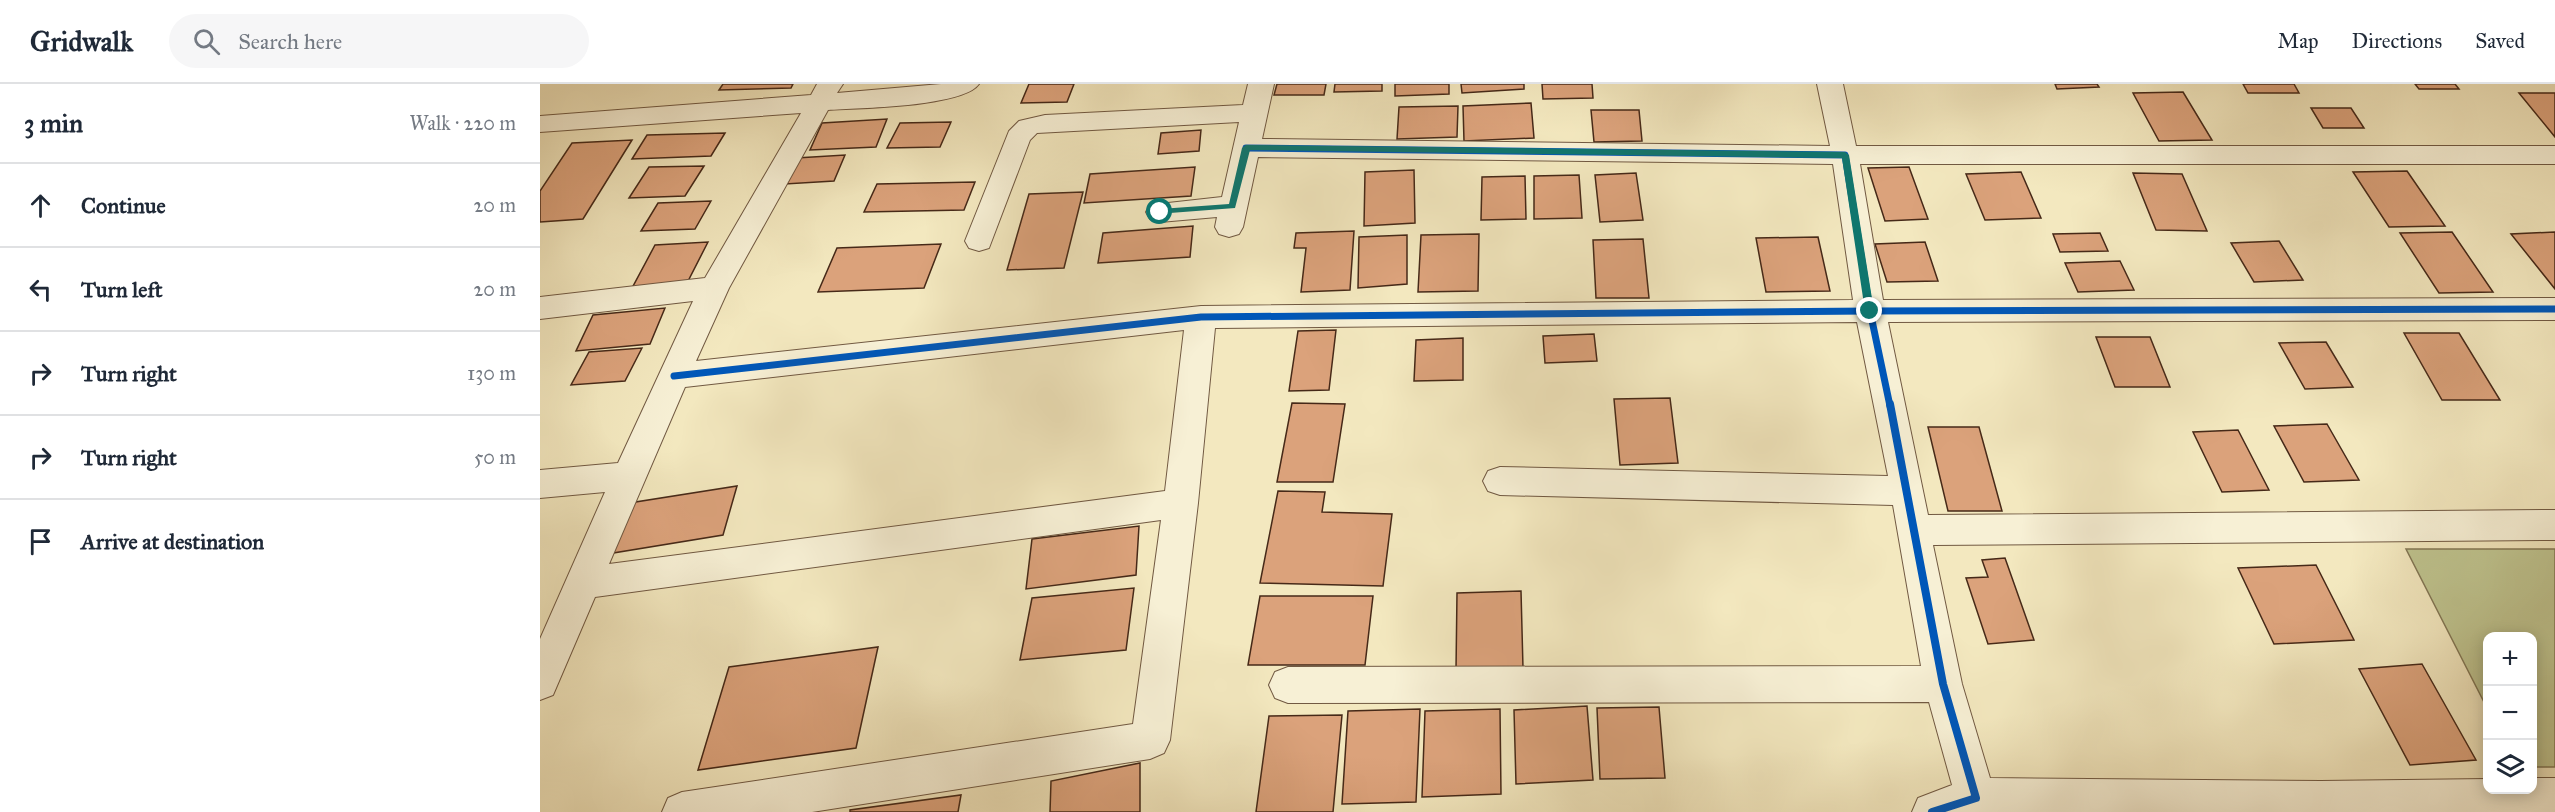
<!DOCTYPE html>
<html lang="en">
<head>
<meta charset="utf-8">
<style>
	body { margin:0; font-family:"IM FELL Great Primer",serif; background:#f6f6f7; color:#1f2937 }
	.controls { position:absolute; right:18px; bottom:18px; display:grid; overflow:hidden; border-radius:12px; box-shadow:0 3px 15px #0003 }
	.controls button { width:54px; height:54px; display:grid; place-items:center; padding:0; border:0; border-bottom:2px solid #e0e1e3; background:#fff; color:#1f2937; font:30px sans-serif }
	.stop { position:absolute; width:18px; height:18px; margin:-14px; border:4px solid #0f766e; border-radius:50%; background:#fff }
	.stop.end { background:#0f766e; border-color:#fff; box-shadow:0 2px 6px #0008 }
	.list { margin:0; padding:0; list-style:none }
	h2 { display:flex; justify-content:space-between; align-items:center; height:78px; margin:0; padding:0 24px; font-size:26px }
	h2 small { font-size:20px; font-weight:400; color:#747a83 }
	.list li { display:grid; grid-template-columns:39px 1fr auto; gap:18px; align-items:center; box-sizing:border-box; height:84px; padding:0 24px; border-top:2px solid #e0e1e3 }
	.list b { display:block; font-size:22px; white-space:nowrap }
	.list em { font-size:20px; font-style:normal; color:#747a83 }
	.icon { flex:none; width:33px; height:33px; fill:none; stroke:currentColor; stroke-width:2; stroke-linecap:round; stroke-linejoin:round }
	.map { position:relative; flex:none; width:2015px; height:728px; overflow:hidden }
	header { display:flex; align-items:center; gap:36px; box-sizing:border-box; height:84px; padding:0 30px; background:#fff; border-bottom:2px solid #e0e1e3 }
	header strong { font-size:28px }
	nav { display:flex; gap:33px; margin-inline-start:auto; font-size:21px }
	.search { width:420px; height:54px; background:#f6f6f7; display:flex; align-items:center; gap:15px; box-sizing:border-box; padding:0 21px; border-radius:33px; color:#747a83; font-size:22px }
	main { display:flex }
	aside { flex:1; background:#fff }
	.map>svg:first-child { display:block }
	.green { fill:#bfc48f; stroke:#827654; stroke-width:1.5 }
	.building { fill:#dba27b; stroke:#462918; stroke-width:1.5 }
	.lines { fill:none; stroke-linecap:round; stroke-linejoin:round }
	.street-casing { stroke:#715942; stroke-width:2 }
	.street { fill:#f7f0d5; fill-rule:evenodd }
	.cycleway-far1-casing { stroke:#f7f0d5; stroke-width:10 }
	.cycleway-casing { stroke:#f7f0d5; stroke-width:12 }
	.cycleway-far1 { stroke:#0057b8; stroke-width:7 }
	.cycleway { stroke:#0057b8; stroke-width:8 }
	.route { fill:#0f766e }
</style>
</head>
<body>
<header>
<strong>Gridwalk</strong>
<div class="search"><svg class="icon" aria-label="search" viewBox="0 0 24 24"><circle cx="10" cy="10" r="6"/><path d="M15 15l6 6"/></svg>Search here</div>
<nav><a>Map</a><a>Directions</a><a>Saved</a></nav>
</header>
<main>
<aside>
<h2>3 min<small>Walk · 220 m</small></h2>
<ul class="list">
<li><svg class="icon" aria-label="ahead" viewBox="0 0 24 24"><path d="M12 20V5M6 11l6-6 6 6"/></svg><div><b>Continue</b></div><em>20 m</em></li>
<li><svg class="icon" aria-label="left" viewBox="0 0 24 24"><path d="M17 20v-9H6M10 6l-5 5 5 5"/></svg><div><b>Turn left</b></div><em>20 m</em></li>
<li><svg class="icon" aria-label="right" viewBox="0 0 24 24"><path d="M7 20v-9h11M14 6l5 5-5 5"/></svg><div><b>Turn right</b></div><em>130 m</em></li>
<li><svg class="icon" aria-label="right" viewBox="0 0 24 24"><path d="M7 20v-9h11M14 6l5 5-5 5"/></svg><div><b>Turn right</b></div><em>50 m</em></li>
<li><svg class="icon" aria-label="arrive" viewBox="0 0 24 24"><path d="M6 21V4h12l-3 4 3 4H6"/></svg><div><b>Arrive at destination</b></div></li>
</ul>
</aside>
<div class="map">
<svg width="2015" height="728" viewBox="0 0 2015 728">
	<rect width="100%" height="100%" fill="#f3e8bf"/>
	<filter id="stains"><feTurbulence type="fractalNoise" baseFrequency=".00333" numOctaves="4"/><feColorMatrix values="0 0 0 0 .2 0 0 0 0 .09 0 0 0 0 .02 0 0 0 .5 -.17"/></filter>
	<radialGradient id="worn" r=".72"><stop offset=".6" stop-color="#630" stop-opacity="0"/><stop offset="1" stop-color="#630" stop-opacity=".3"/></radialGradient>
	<!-- green -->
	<polygon class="green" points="1866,465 2015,465 2015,683 1993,683 1992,552 1948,552 1947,624"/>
	<!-- building -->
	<g class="building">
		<polygon points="183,0 253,0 251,4 179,6"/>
		<polygon points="489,0 534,0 527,18 481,19"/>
		<polygon points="737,0 786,0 784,11 734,11"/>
		<polygon points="795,0 842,0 842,7 794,8"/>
		<polygon points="855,0 909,0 909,10 855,12"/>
		<polygon points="921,0 984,0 984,5 922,9"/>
		<polygon points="1002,0 1052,0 1053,14 1003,15"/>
		<polygon points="1515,0 1557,0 1559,3 1517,5"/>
		<polygon points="1703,0 1754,0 1759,9 1708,9"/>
		<polygon points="1875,0 1915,0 1919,5 1879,5"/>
		<polygon points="1643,8 1672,56 1619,57 1593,9"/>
		<polygon points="1979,9 2015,9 2015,53"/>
		<polygon points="991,19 994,54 924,57 923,22"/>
		<polygon points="918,22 917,53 857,55 859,23"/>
		<polygon points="1771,24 1811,24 1824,44 1783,44"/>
		<polygon points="1051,26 1099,26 1102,57 1054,58"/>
		<polygon points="347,35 336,63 270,66 282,39"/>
		<polygon points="411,38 400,63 347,64 360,39"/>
		<polygon points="661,46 659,67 618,70 621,49"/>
		<polygon points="185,49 171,72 92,75 107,51"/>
		<polygon points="92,56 43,135 0,138 0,107 32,59"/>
		<polygon points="305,71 294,97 245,100 256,74"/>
		<polygon points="164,82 145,112 89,114 109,83"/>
		<polygon points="655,83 651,112 544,119 550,90"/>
		<polygon points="1369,83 1388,135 1345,137 1328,84"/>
		<polygon points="874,86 875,139 824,142 825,88"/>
		<polygon points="1867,87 1905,142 1849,143 1813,88"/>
		<polygon points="1481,88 1501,134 1445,136 1426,90"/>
		<polygon points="1096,89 1103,136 1060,138 1055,91"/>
		<polygon points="1593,89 1642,90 1667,147 1616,146"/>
		<polygon points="1039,91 1042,134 994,135 994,92"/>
		<polygon points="985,92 986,135 941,136 942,93"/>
		<polygon points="435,98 424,126 324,128 337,100"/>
		<polygon points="543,108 524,184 467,186 489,110"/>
		<polygon points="171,117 155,145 101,147 118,119"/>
		<polygon points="653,142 650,173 558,179 563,149"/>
		<polygon points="814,147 810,206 761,208 766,164 754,164 756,149"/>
		<polygon points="1912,148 1953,208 1899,209 1860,149"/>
		<polygon points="2015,148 2015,205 1971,150"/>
		<polygon points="1560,149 1568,167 1520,168 1513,150"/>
		<polygon points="939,150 938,207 878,208 881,151"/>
		<polygon points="867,151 867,200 818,204 819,153"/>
		<polygon points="1278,153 1290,207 1226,208 1216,154"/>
		<polygon points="1103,155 1109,214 1056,214 1053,156"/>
		<polygon points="1739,157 1763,196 1714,198 1691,159"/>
		<polygon points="168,158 145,203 91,206 115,161"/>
		<polygon points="1385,158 1398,197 1347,198 1335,160"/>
		<polygon points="401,160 384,204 278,208 297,164"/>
		<polygon points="1580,177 1594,206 1538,208 1525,179"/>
		<polygon points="125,224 110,260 36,267 53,231"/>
		<polygon points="796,246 789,306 749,307 758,247"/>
		<polygon points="1864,249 1919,249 1960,316 1902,316"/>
		<polygon points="1054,250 1057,277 1005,279 1003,252"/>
		<polygon points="1556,253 1610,253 1630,303 1575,303"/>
		<polygon points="923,254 923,296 874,297 876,256"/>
		<polygon points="1786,258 1813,303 1765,305 1739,259"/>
		<polygon points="102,264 85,297 31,301 49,268"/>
		<polygon points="1130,314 1138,379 1080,381 1074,315"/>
		<polygon points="752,319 805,320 793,398 737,398"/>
		<polygon points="1787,340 1819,396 1764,398 1734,342"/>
		<polygon points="1388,343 1439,343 1462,427 1408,427"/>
		<polygon points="1698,346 1729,406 1682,408 1653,348"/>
		<polygon points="197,402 183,451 67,470 83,420"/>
		<polygon points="738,407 785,408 782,428 852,430 843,502 720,499"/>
		<polygon points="599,442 596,491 486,505 492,455"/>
		<polygon points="1465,474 1494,556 1448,560 1426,494 1448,493 1442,476"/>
		<polygon points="1776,481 1814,556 1734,560 1698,484"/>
		<polygon points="594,504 586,566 480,576 492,514"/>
		<polygon points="981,507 983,584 916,586 917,509"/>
		<polygon points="720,512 833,512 825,581 708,581"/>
		<polygon points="338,563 316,664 158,686 189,583"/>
		<polygon points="1882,580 1936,676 1870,681 1819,585"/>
		<polygon points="1047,622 1053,696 976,700 974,626"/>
		<polygon points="1119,623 1125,694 1060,695 1057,624"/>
		<polygon points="880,625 876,718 802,720 808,627"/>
		<polygon points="960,625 961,710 882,713 885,627"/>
		<polygon points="802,631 793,728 716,728 729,632"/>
		<polygon points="600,679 600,728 510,728 511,697"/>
		<polygon points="421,711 418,728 310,728 310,726"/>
	</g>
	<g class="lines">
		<!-- street casing -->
		<g class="street-casing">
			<path id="street" d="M277 0H303L297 9 401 0H439C423 23 317 24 288 26L189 204 156 277 661 222 1313 216 1293 80 718 73 703 143 699 150 689 153 679 150 675 143 677 133 620 138 610 135 606 128 610 121 682 113 699 38 497 49 490 56 449 164 439 167 429 164 425 157 469 47 479 37 505 31 703 21 708 0H734L722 55 1290 62 1277 0H1303L1316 62H2015V80H1320L1343 216 2015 214V236L1348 238 1388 431 2015 426V456L1393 461 1422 600 1450 694 1781 697 1948 695V706H1992V694H2015V728H1372L1378 714 1412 701 1389 618 748 619 735 614 729 601 735 588 748 583 1381 582 1353 421 960 411 948 407 943 397 948 387 960 383 1348 392 1317 238 675 244 658 419 630 656 624 669 610 675 272 728H122L128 714 142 708 593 640 621 436 55 513 13 611 0 616V555L65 408 0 414V386L78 379 153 217 0 235V213L165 194 261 29 0 48V32L271 11ZM644 246 625 407 69 480 145 303Z"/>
		</g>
		<!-- street -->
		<use href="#street" class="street"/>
		<!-- cycleway-far1 casing -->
		<g class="cycleway-far1-casing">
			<g id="cycleway-far1">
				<polyline points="706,64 1305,71 1330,227 1350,322"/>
				<polyline points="134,292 661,233 1330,227 2015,225"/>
			</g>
		</g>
		<!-- cycleway casing -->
		<g class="cycleway-casing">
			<polyline id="cycleway" points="1350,320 1403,600 1436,714 1392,728"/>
		</g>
		<!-- cycleway-far1 -->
		<use href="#cycleway-far1" class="cycleway-far1"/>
		<!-- cycleway -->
		<use href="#cycleway" class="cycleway"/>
	</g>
	<!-- route -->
	<polygon class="route" points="706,61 1305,68 1309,71 1334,227 1330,230 1325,227 1302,74 710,66 695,124 617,130 616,128 620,125 689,120 702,64"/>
	<rect width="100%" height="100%" filter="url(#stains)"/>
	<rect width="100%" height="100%" fill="url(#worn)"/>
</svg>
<div class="controls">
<button>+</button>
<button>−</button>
<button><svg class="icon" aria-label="layers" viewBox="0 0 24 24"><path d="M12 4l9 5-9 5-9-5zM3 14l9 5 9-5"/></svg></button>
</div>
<div class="stop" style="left:620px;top:128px"></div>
<div class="stop end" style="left:1330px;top:227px"></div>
</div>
</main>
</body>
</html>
